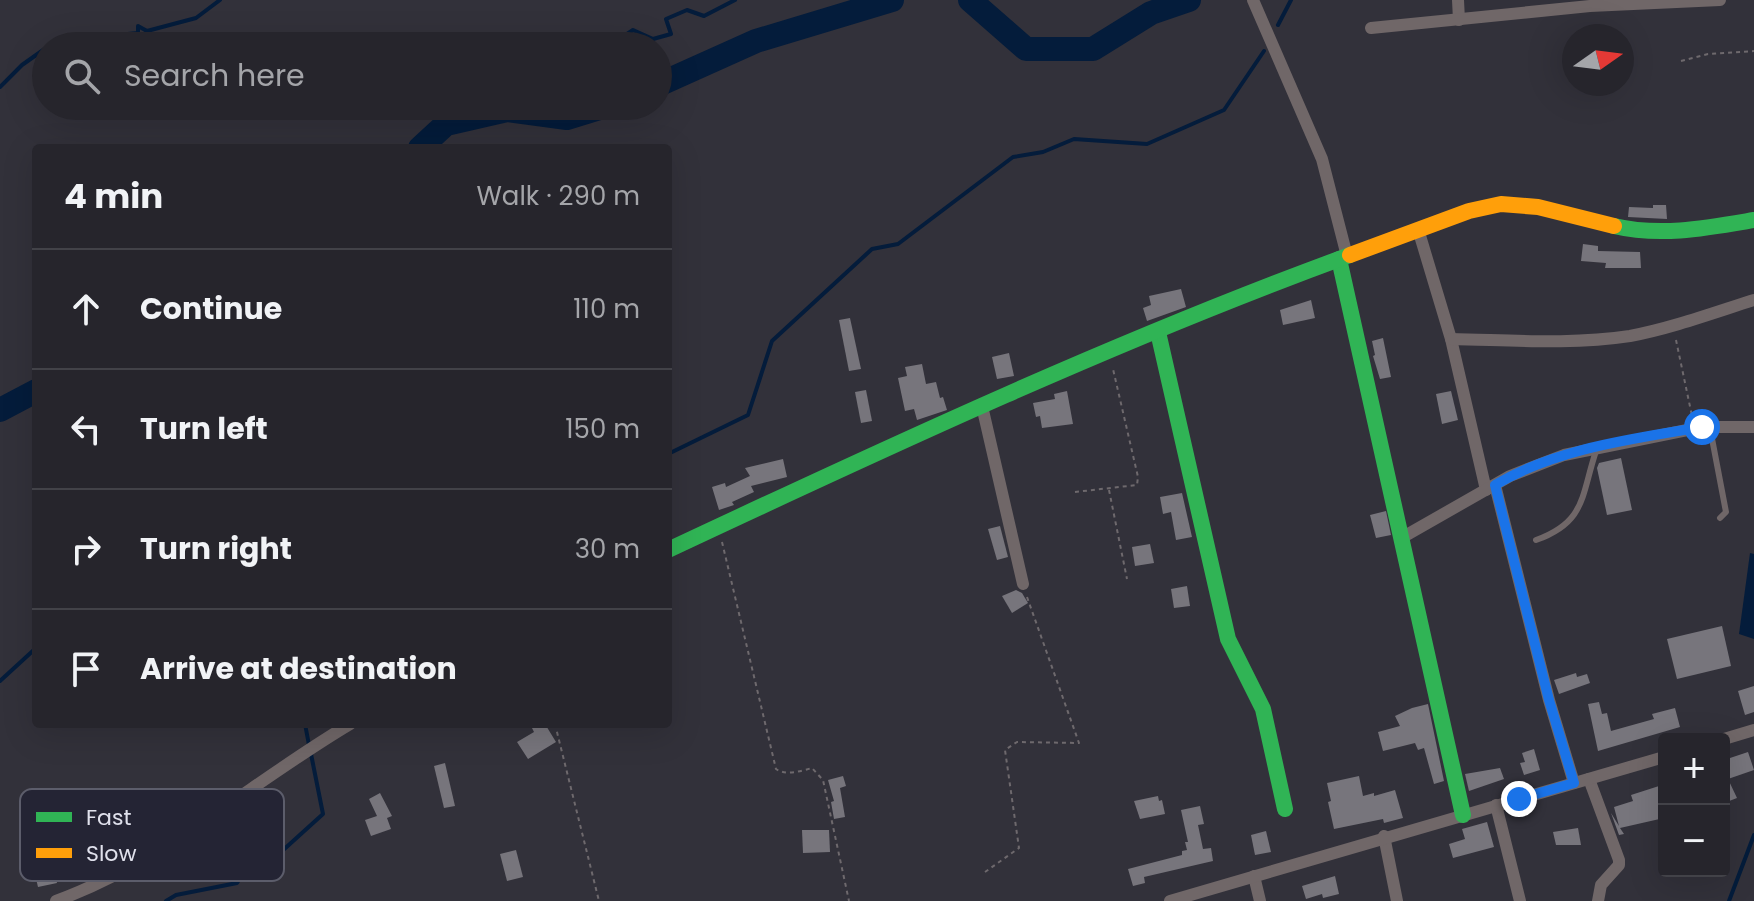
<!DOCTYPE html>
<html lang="en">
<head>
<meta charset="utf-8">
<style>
	body { margin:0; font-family:Poppins,sans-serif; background:#323138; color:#f1f3f6 }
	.controls { position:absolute; right:24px; bottom:24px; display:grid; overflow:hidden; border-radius:8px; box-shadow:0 8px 32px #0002 }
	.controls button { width:72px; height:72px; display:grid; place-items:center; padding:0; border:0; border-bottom:2px solid #424248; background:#26252c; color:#f1f3f6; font:40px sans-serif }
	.compass { position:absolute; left:1562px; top:24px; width:72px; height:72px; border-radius:50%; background:#26252c; box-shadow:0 8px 32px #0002; rotate:76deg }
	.stop { position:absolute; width:24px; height:24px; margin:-18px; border:6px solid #1a73e8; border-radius:50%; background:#fff }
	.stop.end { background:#1a73e8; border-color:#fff; box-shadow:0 2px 8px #0008 }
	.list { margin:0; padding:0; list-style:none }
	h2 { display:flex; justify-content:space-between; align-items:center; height:104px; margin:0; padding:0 32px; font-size:34px }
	h2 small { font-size:26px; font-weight:400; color:#a4a5a9 }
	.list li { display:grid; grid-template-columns:52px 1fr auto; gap:24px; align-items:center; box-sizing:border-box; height:120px; padding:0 32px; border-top:2px solid #424248 }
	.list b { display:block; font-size:30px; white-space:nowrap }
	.list em { font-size:26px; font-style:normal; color:#a4a5a9 }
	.icon { flex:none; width:44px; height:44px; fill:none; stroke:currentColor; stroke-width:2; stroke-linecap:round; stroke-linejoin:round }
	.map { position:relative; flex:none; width:1754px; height:901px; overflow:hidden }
	.search { position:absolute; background:#26252c; box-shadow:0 8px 32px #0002; left:32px; top:32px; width:640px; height:88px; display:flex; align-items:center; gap:20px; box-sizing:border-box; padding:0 28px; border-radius:44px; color:#a4a5a9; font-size:30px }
	.panel { position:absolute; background:#26252c; box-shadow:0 8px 32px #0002; left:32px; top:144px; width:640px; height:584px; border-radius:8px }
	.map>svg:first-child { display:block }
	.water { fill:#041c3b }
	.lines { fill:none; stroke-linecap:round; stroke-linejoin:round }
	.stream { stroke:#041c3b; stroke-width:4 }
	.river { stroke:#041c3b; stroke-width:24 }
	.building { fill:#77757c }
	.path { stroke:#6e696d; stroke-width:2; stroke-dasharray:4 4; stroke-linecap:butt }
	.lane { stroke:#706768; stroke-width:6 }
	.street { stroke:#706768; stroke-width:12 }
	.fast { stroke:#30b455; stroke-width:16 }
	.slow { stroke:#ff9f0a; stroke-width:16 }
	.route { stroke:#1a73e8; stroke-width:10 }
	.key { fill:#242434; stroke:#5c5d6b; stroke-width:2 }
	.key-label { font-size:22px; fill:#e0e1ec }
</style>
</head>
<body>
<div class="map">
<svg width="1754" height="901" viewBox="0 0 1754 901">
	<rect width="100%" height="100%" fill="#32313a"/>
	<!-- water -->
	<polygon class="water" points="1750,553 1754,554 1754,639 1739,634"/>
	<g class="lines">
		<!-- stream -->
		<g class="stream">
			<polyline points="1278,25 1291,0"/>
			<polyline points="49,46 56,41 138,33 138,26 147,31 196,18 220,0"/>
			<polyline points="609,46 633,30 653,39 671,34 666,19 687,10 704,16 735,0"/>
			<polyline points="0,87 22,65 46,48"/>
			<polyline points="668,454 748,415 772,341 872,249 898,244 1013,157 1043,152 1074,139 1147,144 1224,110 1264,51"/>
			<polyline points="0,681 36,648"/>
			<polyline points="305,724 309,745"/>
			<polyline points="166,901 176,895 237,883 242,875 281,852 323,814 311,754"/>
			<polyline points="1729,901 1754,835"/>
		</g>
		<!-- river -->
		<g class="river">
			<polyline points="970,0 1026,49 1093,49 1151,13 1189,0"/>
			<polyline points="658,85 756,41 892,0"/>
			<polyline points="420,148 446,124 507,110 567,118 606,106"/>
			<polyline points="0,410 36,391"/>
		</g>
	</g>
	<!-- building -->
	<g class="building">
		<polygon points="1653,205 1666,205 1667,219 1628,217 1629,207 1653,208"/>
		<polygon points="1583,244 1598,246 1598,251 1640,252 1641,268 1605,268 1606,263 1581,261"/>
		<polygon points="1181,289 1186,307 1147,321 1143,308 1151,305 1149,296"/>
		<polygon points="1311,300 1315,318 1283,325 1280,310"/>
		<polygon points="850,318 861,369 849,371 839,320"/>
		<polygon points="1383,338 1391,377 1380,379 1373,356 1375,355 1372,341"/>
		<polygon points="1009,353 1014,376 997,379 992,357"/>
		<polygon points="922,364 926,384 936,382 940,398 943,397 947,410 917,420 914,409 905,411 898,378 907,376 905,367"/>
		<polygon points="866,390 872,421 861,423 855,392"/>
		<polygon points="1067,391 1073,424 1042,428 1040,416 1036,417 1033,403 1055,399 1054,394"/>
		<polygon points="1451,391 1458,420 1442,424 1436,394"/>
		<polygon points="1621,458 1632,510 1607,515 1597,468 1599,463"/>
		<polygon points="783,459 787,477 751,486 754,492 732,502 734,505 719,510 712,487 725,483 726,487 750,476 745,468"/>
		<polygon points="1182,493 1192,537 1176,540 1171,512 1163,514 1160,497"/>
		<polygon points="1386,511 1391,535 1376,538 1370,515"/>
		<polygon points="1000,526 1008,557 997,560 988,529"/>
		<polygon points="1150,544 1154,563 1135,566 1132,547"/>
		<polygon points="1187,586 1190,606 1174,608 1171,589"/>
		<polygon points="1016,590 1022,593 1028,603 1012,613 1002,596"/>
		<polygon points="1722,626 1731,666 1677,679 1667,639"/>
		<polygon points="1576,673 1577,677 1587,674 1590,683 1559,694 1554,680"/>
		<polygon points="1754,686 1754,712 1745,715 1738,691"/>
		<polygon points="1599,702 1602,714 1607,713 1611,731 1654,719 1652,714 1675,708 1680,727 1598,751 1588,704"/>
		<polygon points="1428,704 1444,781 1434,784 1424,748 1418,750 1415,743 1383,751 1378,732 1400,726 1395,716 1412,708"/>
		<polygon points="530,724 545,724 556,742 528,759 517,742 534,732"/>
		<polygon points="1534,749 1540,770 1524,775 1520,763 1525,762 1522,753"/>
		<polygon points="1748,752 1754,770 1728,779 1737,798 1724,803 1724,760"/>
		<polygon points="445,763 455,806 444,808 434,766"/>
		<polygon points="1500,768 1504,779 1469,791 1465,774"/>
		<polygon points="843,776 846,786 840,788 845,817 834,819 831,802 834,801 828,780"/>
		<polygon points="1359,776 1363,796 1374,793 1374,796 1395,790 1403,818 1384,823 1383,819 1334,829 1328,802 1331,801 1327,783"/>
		<polygon points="1659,786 1664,800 1664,818 1620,828 1624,834 1619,835 1611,813 1619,826 1614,807 1633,801 1631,795"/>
		<polygon points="380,793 392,816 387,818 391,829 371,836 365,820 377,816 369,799"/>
		<polygon points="1158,796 1159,801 1162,800 1165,814 1140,819 1134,801"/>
		<polygon points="1200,806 1204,824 1198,825 1203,849 1211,848 1213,861 1144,877 1145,883 1133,886 1128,869 1182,855 1182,851 1187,850 1185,842 1188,842 1181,810"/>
		<polygon points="1487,822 1494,847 1453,858 1449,844 1465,839 1462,829"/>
		<polygon points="1578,828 1581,845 1556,845 1553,832"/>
		<polygon points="802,830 829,830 830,852 803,853"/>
		<polygon points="1266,831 1271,852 1255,855 1251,835"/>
		<polygon points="516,850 523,877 507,881 500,854"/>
		<polygon points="53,866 57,883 38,887 34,870"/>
		<polygon points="1335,876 1339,894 1323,898 1322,894 1306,899 1302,886"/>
	</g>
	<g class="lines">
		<!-- path -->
		<g class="path">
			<polyline points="1681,61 1708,54 1754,51"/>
			<polyline points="1676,340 1692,416"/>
			<polyline points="1109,490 1127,579"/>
			<polyline points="1075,492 1137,485 1138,477 1113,369"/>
			<path d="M722 542 776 769C786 776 801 771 812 768L823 780 849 901"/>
			<polyline points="555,724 599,901"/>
			<polyline points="985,872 1019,848 1005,750 1017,742 1079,743 1027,597"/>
		</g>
		<!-- lane -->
		<g class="lane">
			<polyline points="1710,428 1726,512 1720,518"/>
			<path d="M1536 540C1586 522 1581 496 1596 451"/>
		</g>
		<!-- street -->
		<g class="street">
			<polyline points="1253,0 1322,159 1347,256"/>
			<polyline points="1458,0 1459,20"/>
			<polyline points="1371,28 1590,6 1720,0"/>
			<polyline points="1418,229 1451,339 1486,490"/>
			<path d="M1451 339C1510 340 1571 345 1630 336 1672 328 1713 313 1754 300"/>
			<polyline points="982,406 1023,584"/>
			<polyline points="1495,485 1549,700 1574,783"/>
			<polyline points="1403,537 1510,476 1564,455 1702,427 1754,427"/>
			<polyline points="1724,739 1754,730"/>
			<polyline points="1589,779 1619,860 1619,865 1601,885 1598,901"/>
			<polyline points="1496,805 1520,901"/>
			<polyline points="1384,836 1397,901"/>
			<polyline points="1254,876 1260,901"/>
			<path d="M56 901C163 862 252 782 350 724"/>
			<polyline points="1170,901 1664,757"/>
		</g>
		<!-- fast -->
		<g class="fast">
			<path d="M1614 226C1661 237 1707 228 1754 220"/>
			<polyline points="1339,259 1463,815"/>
			<polyline points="1158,332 1228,639 1263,709 1285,809"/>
			<path d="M668 550C892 445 1118 340 1350 255"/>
		</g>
		<!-- slow -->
		<polyline class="slow" points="1350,255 1469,211 1501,204 1538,207 1614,226"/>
	</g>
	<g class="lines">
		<!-- route -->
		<path class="route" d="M1519 799 1574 783 1549 700 1495 485C1557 448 1632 439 1702 427"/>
	</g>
	<!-- legend -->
	<rect x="20" y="789" width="264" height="92" rx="12" class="key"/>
	<rect x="36" y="812" width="36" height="10" fill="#30b455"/>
	<rect x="36" y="848" width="36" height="10" fill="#ff9f0a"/>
	<g class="key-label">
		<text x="86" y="825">Fast</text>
		<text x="86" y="861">Slow</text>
	</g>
</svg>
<div class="controls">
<button>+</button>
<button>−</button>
</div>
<svg class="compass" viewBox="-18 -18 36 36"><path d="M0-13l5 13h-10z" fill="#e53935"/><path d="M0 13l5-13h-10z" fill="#a4a5a9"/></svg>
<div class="stop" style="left:1702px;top:427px"></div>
<div class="stop end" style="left:1519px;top:799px"></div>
<div class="search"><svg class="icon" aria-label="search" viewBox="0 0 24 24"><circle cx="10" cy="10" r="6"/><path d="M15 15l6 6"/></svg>Search here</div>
<section class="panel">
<h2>4 min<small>Walk · 290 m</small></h2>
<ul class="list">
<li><svg class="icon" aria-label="ahead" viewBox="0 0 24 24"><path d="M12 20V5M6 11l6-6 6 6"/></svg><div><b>Continue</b></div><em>110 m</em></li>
<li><svg class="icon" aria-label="left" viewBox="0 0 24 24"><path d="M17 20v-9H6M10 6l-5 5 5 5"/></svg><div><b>Turn left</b></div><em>150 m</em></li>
<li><svg class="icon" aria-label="right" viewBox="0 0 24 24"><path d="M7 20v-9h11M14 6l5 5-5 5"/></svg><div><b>Turn right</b></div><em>30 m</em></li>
<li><svg class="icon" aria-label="arrive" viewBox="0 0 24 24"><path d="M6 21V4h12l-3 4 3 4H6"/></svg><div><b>Arrive at destination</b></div></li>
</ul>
</section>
</div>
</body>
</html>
